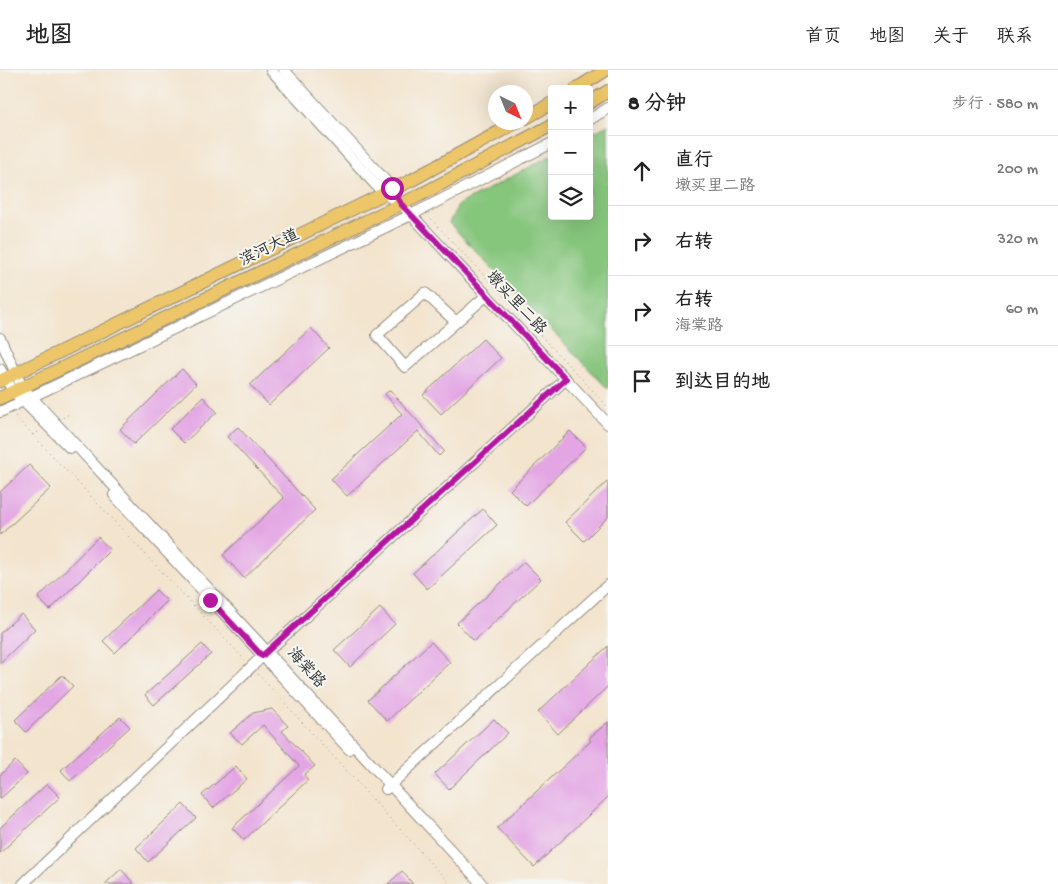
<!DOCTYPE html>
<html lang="zh">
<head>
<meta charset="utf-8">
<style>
	body { margin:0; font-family:"Gochi Hand","LXGW WenKai TC",sans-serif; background:#f2f2f2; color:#222 }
	.controls { position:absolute; right:15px; top:15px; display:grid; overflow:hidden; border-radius:5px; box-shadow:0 5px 20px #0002 }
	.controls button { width:45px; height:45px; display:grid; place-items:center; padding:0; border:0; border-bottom:1px solid #e0e0e0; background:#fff; color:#222; font:25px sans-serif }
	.compass { position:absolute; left:488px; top:15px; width:45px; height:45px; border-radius:50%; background:#fff; box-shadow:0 5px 20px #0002; rotate:137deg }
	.stop { position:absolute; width:15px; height:15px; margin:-11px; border:4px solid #b5179e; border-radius:50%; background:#fff }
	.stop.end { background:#b5179e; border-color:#fff; box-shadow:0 1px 5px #0008 }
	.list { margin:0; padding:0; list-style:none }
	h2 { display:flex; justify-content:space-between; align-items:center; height:65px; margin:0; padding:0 20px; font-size:21px }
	h2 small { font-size:16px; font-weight:400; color:#767676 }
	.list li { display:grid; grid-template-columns:32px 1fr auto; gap:15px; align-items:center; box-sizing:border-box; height:70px; padding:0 20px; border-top:1px solid #e0e0e0 }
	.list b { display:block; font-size:19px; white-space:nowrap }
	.list p { margin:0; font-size:16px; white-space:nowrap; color:#767676 }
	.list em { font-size:16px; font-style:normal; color:#767676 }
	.icon { flex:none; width:28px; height:28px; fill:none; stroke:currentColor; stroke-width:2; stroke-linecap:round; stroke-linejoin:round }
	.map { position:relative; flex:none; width:608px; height:814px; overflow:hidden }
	header { display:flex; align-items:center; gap:30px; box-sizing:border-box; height:70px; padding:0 25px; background:#fff; border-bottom:1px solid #e0e0e0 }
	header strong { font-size:24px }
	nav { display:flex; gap:28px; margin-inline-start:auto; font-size:18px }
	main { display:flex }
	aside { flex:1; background:#fff }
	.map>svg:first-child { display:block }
	.green { fill:#85c57c; stroke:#587854 }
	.building { fill:#e3a5e4 }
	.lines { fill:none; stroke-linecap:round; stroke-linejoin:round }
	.minor-casing { stroke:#8f887c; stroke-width:12 }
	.major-casing { stroke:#8f887c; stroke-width:14 }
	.path { stroke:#8f887c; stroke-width:1; stroke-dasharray:1 4; stroke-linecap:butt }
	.minor { stroke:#fff; stroke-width:10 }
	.major { stroke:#ecc669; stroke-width:12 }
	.route { stroke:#b5179e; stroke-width:6 }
	.labels { text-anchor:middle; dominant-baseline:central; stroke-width:4; stroke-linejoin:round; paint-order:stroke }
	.street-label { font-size:16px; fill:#2b2b2b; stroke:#f6f6f2 }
</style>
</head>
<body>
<header>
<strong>地图</strong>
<nav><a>首页</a><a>地图</a><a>关于</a><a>联系</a></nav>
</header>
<main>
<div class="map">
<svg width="608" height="814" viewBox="0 0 608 814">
	<rect width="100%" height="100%" fill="#f6f6f2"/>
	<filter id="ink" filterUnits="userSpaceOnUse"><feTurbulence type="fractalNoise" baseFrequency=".02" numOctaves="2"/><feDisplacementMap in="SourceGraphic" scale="10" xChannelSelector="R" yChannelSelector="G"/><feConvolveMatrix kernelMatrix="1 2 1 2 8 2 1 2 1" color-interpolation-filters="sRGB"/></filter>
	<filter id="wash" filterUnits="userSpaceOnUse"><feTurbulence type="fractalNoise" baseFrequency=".0096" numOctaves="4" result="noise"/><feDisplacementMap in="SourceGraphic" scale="20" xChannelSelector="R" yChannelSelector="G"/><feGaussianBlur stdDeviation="1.12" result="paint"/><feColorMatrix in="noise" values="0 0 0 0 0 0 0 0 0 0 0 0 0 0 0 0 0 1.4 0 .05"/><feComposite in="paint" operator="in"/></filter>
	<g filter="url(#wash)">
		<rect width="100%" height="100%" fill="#f3e4ce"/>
		<!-- green -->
		<polygon class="green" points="608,55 608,319 449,153 458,135 552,85 552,146 589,146 589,65"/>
		<g id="blocks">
			<!-- building -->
			<g class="building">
				<polygon points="311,258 329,278 269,335 250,315"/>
				<polygon points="483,269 501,288 441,344 423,325"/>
				<polygon points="182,299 196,314 134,374 120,359"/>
				<polygon points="390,320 444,381 439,386 418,361 347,426 331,409 402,344 385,324"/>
				<polygon points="203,327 217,342 184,373 170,359"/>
				<polygon points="238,357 315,440 244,508 223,485 284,428 227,367"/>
				<polygon points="570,361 586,377 526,436 510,420"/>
				<polygon points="29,395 51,418 0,465 0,422"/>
				<polygon points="608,411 608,447 584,471 565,452"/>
				<polygon points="483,439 497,455 427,519 413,503"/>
				<polygon points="98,467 110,480 50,540 38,528"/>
				<polygon points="524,492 541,509 474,571 457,553"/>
				<polygon points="156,520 167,531 115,583 103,571"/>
				<polygon points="380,538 395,554 350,597 334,580"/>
				<polygon points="21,544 35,559 0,593 0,563"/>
				<polygon points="431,572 450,592 387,651 368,630"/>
				<polygon points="202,574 211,584 154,635 145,625"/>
				<polygon points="608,576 608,616 558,664 538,642"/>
				<polygon points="62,605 73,616 26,662 15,650"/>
				<polygon points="272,639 288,656 282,661 315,696 304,705 308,710 244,770 232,758 299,696 263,655 242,674 230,663 253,643"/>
				<polygon points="120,647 130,657 70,711 61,700"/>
				<polygon points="494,649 508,663 449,719 435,704"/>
				<polygon points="608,652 608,727 534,797 497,758 591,671 589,668"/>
				<polygon points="15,691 27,704 0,729 0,705"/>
				<polygon points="236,696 247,709 213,738 202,725"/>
				<polygon points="47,714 60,727 0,783 0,758"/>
				<polygon points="183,734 196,748 148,792 136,778"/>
				<polygon points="121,799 134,814 105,814"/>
				<polygon points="402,801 413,814 388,814"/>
			</g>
		</g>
	</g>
	<g filter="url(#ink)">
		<use href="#blocks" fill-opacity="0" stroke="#8f887c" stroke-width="1"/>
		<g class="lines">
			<!-- minor casing -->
			<g class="minor-casing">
				<g id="minor">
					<polyline points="271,0 383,123 401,134 608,354"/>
					<polyline points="284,0 392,118 396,124"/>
					<polyline points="589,50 608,38"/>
					<polyline points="456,252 425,223 377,265 405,297 487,225"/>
					<polyline points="0,268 22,317 482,814"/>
					<polyline points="0,299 13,321 70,378"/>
					<polyline points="0,342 411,145 552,73"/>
					<polyline points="114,425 349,679"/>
					<polyline points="386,719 608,515"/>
					<polyline points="23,814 268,581 566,309"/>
				</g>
			</g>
			<!-- major casing -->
			<g class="major-casing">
				<g id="major">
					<polyline points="576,19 606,0"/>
					<polyline points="589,33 608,21"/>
					<polyline points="526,48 552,33"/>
					<polyline points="0,311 412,110 517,52"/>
					<polyline points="0,328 420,125 552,55"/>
				</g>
			</g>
			<!-- path -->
			<g class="path">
				<polyline points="431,149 608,337"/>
				<polyline points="15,346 245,590"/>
				<polyline points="63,348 69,344"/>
				<polyline points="33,365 40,361"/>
				<polyline points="258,604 450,814"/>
			</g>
			<!-- minor -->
			<use href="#minor" class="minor"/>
			<!-- major -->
			<use href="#major" class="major"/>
		</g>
	</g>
	<g class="lines" filter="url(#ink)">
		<!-- route -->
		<polyline class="route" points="210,530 262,586 566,309 401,134 392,118"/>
	</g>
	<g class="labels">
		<!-- street labels -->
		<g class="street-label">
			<text transform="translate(270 179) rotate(-26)">滨河大道</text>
			<text transform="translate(515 234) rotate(47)">墩买里二路</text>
			<text transform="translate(305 599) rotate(48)">海棠路</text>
		</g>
	</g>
</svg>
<div class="controls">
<button>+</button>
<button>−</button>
<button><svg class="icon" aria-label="layers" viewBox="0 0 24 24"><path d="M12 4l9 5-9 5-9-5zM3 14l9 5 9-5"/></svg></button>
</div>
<svg class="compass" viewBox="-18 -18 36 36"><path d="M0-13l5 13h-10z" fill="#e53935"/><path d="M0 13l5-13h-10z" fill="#767676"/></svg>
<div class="stop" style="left:392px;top:118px"></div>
<div class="stop end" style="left:210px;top:530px"></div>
</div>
<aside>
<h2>8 分钟<small>步行 · 580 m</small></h2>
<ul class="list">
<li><svg class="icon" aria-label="ahead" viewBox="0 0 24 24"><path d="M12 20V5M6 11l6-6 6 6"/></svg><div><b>直行</b><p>墩买里二路</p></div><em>200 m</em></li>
<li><svg class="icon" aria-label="right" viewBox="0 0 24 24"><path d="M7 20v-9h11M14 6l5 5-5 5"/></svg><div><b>右转</b></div><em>320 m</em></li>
<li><svg class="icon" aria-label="right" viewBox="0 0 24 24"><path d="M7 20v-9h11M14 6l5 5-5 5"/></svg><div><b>右转</b><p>海棠路</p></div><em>60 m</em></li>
<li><svg class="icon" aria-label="arrive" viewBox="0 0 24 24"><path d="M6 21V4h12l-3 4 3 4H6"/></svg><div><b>到达目的地</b></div></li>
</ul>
</aside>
</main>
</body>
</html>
